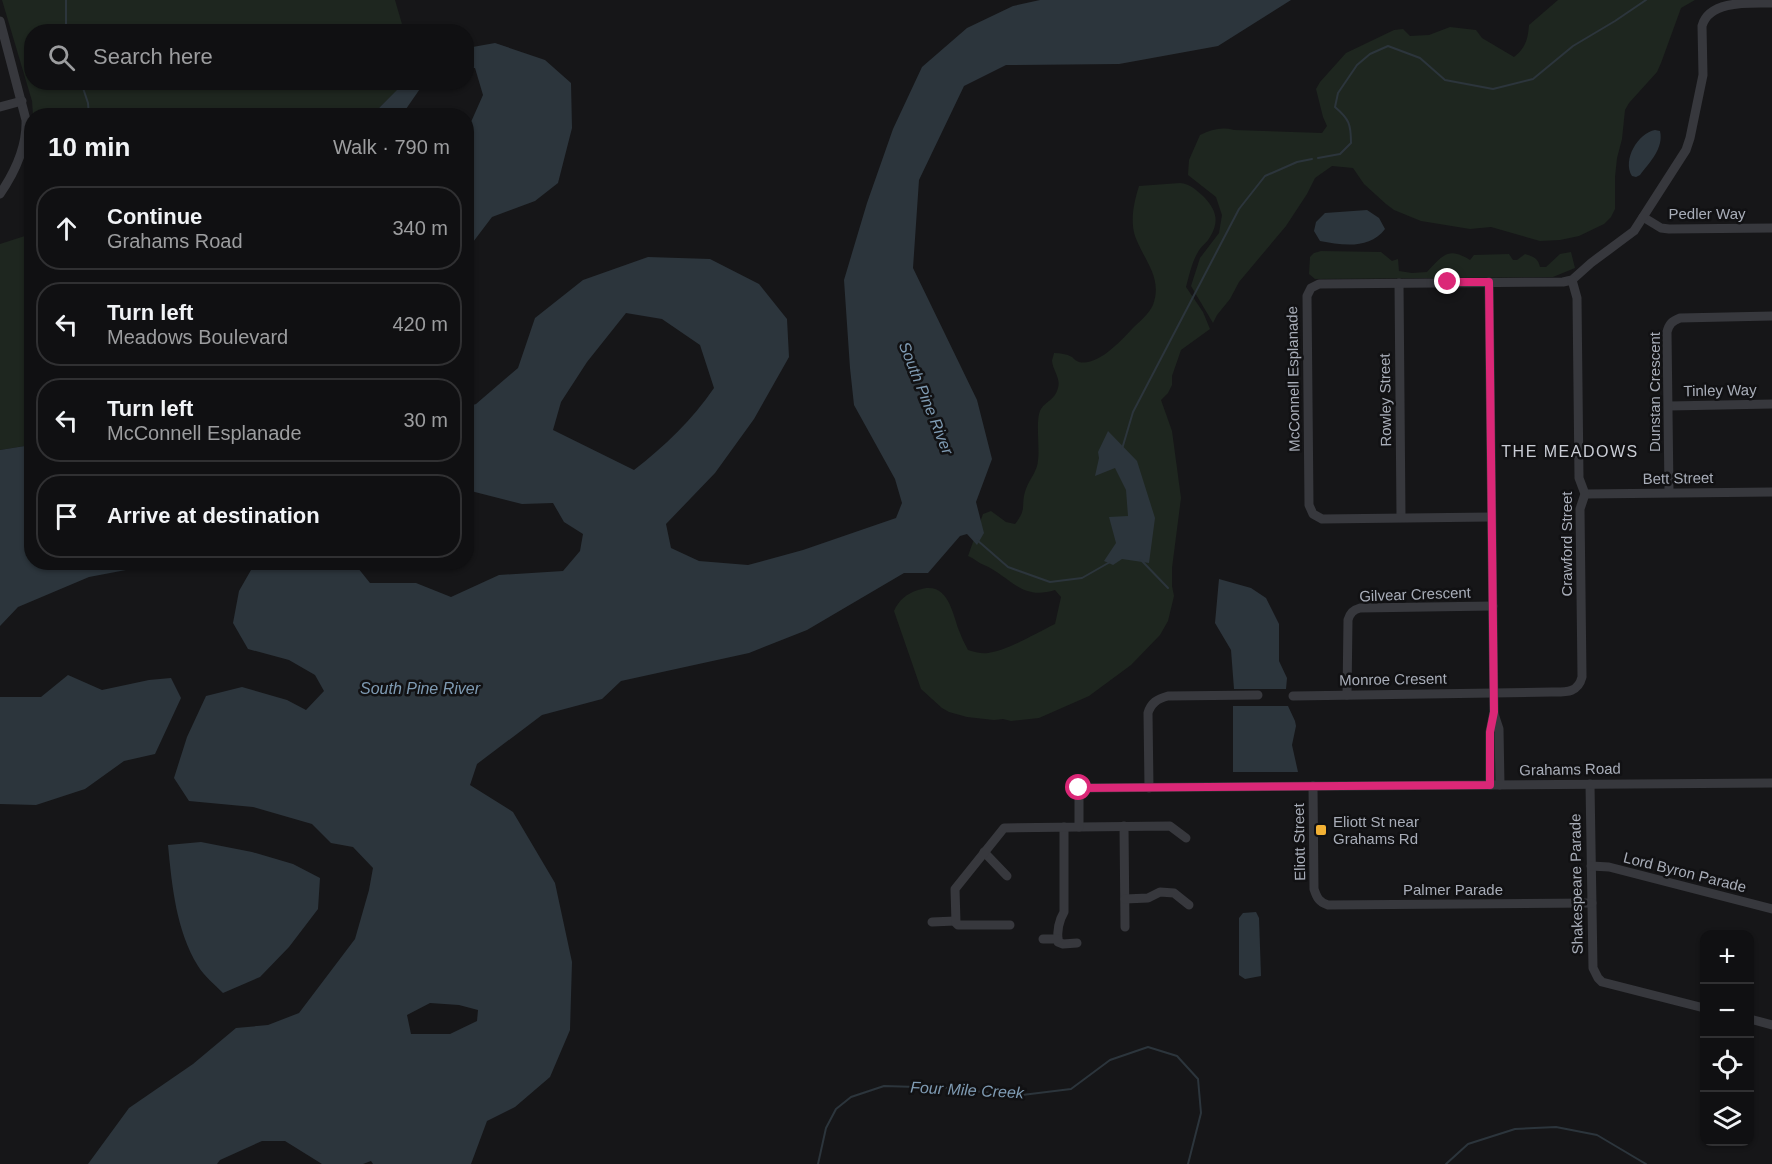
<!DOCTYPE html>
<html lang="en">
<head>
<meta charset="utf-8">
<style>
	body { margin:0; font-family:Helvetica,sans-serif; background:#19191b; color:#f1f3f6 }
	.controls { position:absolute; right:18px; bottom:18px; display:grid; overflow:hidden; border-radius:12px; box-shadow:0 2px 4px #0004 }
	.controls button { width:54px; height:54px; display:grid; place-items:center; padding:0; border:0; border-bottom:2px solid #303032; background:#101012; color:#f1f3f6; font:30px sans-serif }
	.stop { position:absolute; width:18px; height:18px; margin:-14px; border:4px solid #db2777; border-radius:50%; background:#fff }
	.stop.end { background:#db2777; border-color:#fff; box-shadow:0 2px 6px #0008 }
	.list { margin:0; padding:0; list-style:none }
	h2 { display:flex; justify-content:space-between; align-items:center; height:78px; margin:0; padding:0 24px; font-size:26px }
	h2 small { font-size:20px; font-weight:400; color:#9c9d9f }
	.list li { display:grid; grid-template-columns:39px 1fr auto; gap:18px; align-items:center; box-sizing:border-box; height:84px; margin:0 12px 12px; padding:0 12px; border:2px solid #303032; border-radius:24px }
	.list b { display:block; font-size:22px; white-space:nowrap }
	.list p { margin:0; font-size:20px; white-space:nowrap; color:#9c9d9f }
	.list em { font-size:20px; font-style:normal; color:#9c9d9f }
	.icon { flex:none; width:33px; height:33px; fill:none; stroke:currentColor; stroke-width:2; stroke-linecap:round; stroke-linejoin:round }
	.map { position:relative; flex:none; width:1772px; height:1164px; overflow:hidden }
	.search { position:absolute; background:#101012; box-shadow:0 2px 4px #0004; left:24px; top:24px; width:450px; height:66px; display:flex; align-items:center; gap:15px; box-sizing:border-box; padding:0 21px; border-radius:24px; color:#9c9d9f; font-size:22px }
	.panel { position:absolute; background:#101012; box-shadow:0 2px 4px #0004; left:24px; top:108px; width:450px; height:462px; border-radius:24px }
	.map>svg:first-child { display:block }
	.green { fill:#1e261f }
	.water { fill:#2c353c; fill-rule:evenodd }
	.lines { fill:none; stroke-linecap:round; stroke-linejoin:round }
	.stream { stroke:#2c353c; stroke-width:2 }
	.minor { stroke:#37383d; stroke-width:9 }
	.route { stroke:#db2777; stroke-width:8 }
	.poi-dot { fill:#f2b134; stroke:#111113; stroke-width:2 }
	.labels { text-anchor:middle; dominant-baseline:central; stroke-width:5; stroke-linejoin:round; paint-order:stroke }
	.street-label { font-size:15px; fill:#a8adb8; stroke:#111113 }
	.poi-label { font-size:15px; fill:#a8adb8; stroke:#111113; text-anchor:start }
	.water-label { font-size:16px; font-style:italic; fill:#7f9bb3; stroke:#111113 }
	.neighbourhood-label { font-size:16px; letter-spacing:1.5px; fill:#c9ccd4; stroke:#111113 }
</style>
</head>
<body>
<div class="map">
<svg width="1772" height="1164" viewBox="0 0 1772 1164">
	<rect width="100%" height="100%" fill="#161618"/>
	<!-- green -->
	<g class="green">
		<polygon points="2,0 395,0 404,31 32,32 32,82 405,83 379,108 377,115 33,115 32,101"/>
		<path d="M1558 0H1695L1681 8 1661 63 1657 72 1629 103 1625 110 1622 139 1617 158 1615 177V209L1611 217 1604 224 1579 236 1560 240 1540 241 1491 227 1470 229 1421 221 1394 210 1386 204 1364 184 1353 168 1332 166 1315 178 1307 194 1286 226 1239 282 1230 299 1217 315 1213 323 1191 286 1200 258 1219 233 1222 215 1216 197 1188 175 1189 160 1200 135C1212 129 1222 127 1234 130L1322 133 1327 126 1323 117 1316 89 1320 82 1346 53 1394 30 1403 29 1410 36 1429 35 1450 27 1476 30 1482 38 1514 57C1526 48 1528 38 1529 25Z"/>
		<path d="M1180 183C1190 184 1195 189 1203 196 1216 209 1220 221 1210 237 1207 243 1201 246 1198 252 1192 262 1189 276 1186 287L1203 312 1210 329 1181 350 1172 376V385L1168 393 1161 400 1172 431 1181 498 1172 568V586L1174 596 1168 621 1160 635 1131 665 1089 696 1039 718 1011 721 1003 719 994 720 967 717 949 712 942 708 921 689 894 611C899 600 906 594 918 590 949 579 952 614 960 633 962 639 965 644 968 650 975 652 981 654 988 653 1009 650 1036 633 1055 624L1061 597 1055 590C1021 601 1010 576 984 565 978 563 974 558 968 556L983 514 991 511 1006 522 1015 524C1028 508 1020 505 1026 489 1029 480 1038 470 1038 460 1040 448 1035 418 1041 409 1046 401 1055 400 1058 388 1061 378 1053 371 1052 361 1052 360 1054 354 1054 353 1061 353 1066 354 1072 357 1074 359 1076 361 1079 362 1097 367 1122 340 1132 329 1139 322 1149 314 1153 305 1163 277 1144 261 1135 236 1130 220 1134 202 1139 186Z"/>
		<polygon points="31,234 31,445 0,450 0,244"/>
		<path d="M1321 251 1381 252 1392 261 1398 259 1399 271 1412 273 1427 272C1442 256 1448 246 1470 260L1474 255 1509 254 1513 260H1517L1525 254C1534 257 1538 258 1540 267H1546L1560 254 1571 252 1575 268 1553 277 1315 279 1309 274 1310 257 1314 253Z"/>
	</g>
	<!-- water -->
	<g class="water">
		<path d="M1040 0H1291L1218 46 1119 64 1006 65 964 86 919 180 913 268 977 400 992 459 976 502 984 533 977 545 967 534 960 536 928 573H904L807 630 749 653 621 681 602 699 542 715 477 764 470 785 513 812 555 883 572 962 570 1030 550 1077 515 1107 487 1121 471 1164H373L371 1161 363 1164H322L285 1141H262L220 1160 217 1164H88L129 1108 193 1064 236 1028 268 1025 299 1013 355 939 369 890 373 868 353 847 331 843 312 824 253 807 189 801 174 778 187 737 206 696 242 687 287 700 306 710 324 691 315 675 289 660 248 649 233 623 239 591 255 563H354L370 583H416L451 597 499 575 563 571 580 551 583 534 564 522 553 503 522 504 467 490V407L476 404 518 368 535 318 583 280 648 257 710 259 759 284 787 319 789 357 754 419 715 473 666 524 671 548 699 561 748 565 803 550 896 518 902 503 895 479 854 405 850 368 844 280 867 203 893 129 922 67 967 28 1013 6ZM626 313 662 319 700 345 714 388C692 420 665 446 634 470L553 430 561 402 587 362ZM430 1003 459 1005 478 1010 477 1021 450 1034H411L407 1015Z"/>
		<polygon points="495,43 545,60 571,83 572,128 558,183 535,201 492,217 467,250 467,131 483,95 475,68 467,68 467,48"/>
		<polygon points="405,82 424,83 406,109 404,115 377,115 379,108"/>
		<path d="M1655 130 1660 131C1664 148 1650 162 1640 175L1636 177 1632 176C1622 160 1638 133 1655 130Z"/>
		<path d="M1367 210 1379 218 1385 229C1369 250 1342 245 1320 241L1314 231 1316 222 1325 213Z"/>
		<polygon points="1108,431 1137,461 1155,518 1149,563 1122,559 1113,565 1104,561 1116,543 1109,517 1128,516 1126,490 1115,468 1095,476 1099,458 1098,452"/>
		<polygon points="31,445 32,562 152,563 147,566 89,577 18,607 0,626 0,450"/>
		<polygon points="1219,579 1251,588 1266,598 1279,624 1279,661 1287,678 1286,689 1234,689 1231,650 1215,623"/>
		<polygon points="68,675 102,690 149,680 171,678 181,698 155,754 124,761 85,789 36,805 0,804 0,697 41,697"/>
		<polygon points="1233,706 1288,706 1295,721 1296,726 1292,745 1298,772 1233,772"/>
		<path d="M201 842 252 852 293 864 320 878 318 909 289 947 260 977 223 993C215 985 204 976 198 966 176 930 172 886 168 845Z"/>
		<polygon points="1256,912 1259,918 1261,976 1245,979 1239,975 1239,918 1243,913"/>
	</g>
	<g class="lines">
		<!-- stream -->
		<g class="stream">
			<polyline points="66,0 66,32"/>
			<polyline points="81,82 88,103 89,116"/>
			<path d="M1318 158 1340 154 1351 143C1351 124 1349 119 1335 107L1338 93 1357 65 1370 54 1388 46 1420 58 1445 80 1493 89 1533 79 1573 46 1615 21 1646 0"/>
			<polyline points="1122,449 1133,412 1239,209 1265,176 1297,162 1312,159"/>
			<polyline points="977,540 1008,567 1050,582 1082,578 1110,562"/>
			<polyline points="1141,560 1168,588"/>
			<polyline points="818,1164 826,1128 836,1109 851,1097 884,1086 951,1088 1014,1096 1071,1089 1110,1060 1148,1047 1177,1056 1198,1079 1201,1113 1188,1164"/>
			<polyline points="1446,1164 1468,1144 1515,1129 1556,1127 1597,1135 1646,1164"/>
		</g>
		<!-- minor -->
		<g class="minor">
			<path d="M0 21 26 120C27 147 15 172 0 194"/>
			<polyline points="0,107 22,101"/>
			<polyline points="1643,217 1661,228 1669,229 1772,228"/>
			<polyline points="1489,282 1494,712 1490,732 1490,785"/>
			<polyline points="1399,283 1401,517"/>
			<polyline points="1669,406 1772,404"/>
			<path d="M1669 492 1667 332C1669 324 1672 321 1680 318L1772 316"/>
			<polyline points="1585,494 1772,492"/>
			<path d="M1491 517 1322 519 1313 514 1309 505 1307 296 1311 288 1319 284 1563 282 1572 280 1591 263 1634 231 1686 150 1690 138 1703 75 1702 26C1709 0 1749 3 1772 3"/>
			<path d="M1347 695 1348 620C1350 613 1353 610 1360 608L1493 606"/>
			<path d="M1293 696 1552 692C1566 692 1578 693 1582 677L1580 509 1585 494 1579 478 1577 298 1572 280"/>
			<polyline points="1494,714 1499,729 1500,785"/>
			<polyline points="1590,784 1593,968 1598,978 1602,982 1704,1008"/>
			<path d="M1313 786 1314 889C1317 898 1319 902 1328 905L1592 903"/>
			<path d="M1149 788 1148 713C1151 703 1157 699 1168 696L1258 695"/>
			<polyline points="1124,826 1125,927"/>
			<path d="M1064 827V912C1058 922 1057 931 1058 942L1063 944 1077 943"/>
			<polyline points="1079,827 1170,826 1186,838"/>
			<polyline points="984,852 1007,876"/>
			<polyline points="1591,866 1609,867 1772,909"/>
			<polyline points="1125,899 1148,898 1160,892 1174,893 1189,905"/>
			<polyline points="932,922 955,921"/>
			<polyline points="1010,925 958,925 956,923 955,889 1004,828 1079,827 1079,788 1772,783"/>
			<polyline points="1043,939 1058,939"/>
			<polyline points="1750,1019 1772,1025"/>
		</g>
	</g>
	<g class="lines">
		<!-- route -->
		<polyline class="route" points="1079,788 1490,785 1490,732 1494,712 1489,282 1448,282"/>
	</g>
	<!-- markers -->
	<rect class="poi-dot" x="1315" y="824" width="12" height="12" rx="3"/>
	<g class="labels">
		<!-- street labels -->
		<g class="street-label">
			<text x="1707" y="213">Pedler Way</text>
			<text transform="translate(1293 379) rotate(-91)">McConnell Esplanade</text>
			<text transform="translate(1720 390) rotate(-1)">Tinley Way</text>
			<text transform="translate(1654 392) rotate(-90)">Dunstan Crescent</text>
			<text transform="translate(1385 400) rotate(-91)">Rowley Street</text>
			<text transform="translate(1678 478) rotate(-1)">Bett Street</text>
			<text transform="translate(1566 544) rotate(-90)">Crawford Street</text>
			<text transform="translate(1415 594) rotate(-2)">Gilvear Crescent</text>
			<text transform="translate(1393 679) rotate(-1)">Monroe Cresent</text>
			<text transform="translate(1570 769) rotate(-1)">Grahams Road</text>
			<text transform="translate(1299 842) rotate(-91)">Eliott Street</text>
			<text transform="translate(1685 872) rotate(14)">Lord Byron Parade</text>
			<text transform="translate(1576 884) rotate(-91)">Shakespeare Parade</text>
			<text x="1453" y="889">Palmer Parade</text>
		</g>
		<!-- poi labels -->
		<g class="poi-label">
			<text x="1333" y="821">Eliott St near<tspan x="1333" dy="17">Grahams Rd</tspan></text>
		</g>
		<!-- water labels -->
		<g class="water-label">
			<text transform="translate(926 398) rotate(68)">South Pine River</text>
			<text x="420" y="688">South Pine River</text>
			<text transform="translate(967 1090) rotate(3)">Four Mile Creek</text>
		</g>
		<!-- neighbourhood labels -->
		<g class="neighbourhood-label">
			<text x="1570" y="451">THE MEADOWS</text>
		</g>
	</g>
</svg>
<div class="controls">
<button>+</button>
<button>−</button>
<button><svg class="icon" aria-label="locate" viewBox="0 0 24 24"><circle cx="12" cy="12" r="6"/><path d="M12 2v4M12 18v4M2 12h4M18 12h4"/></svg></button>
<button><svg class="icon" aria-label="layers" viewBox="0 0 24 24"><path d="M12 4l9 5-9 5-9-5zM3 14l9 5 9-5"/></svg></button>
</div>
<div class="stop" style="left:1079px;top:788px"></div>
<div class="stop end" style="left:1448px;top:282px"></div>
<div class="search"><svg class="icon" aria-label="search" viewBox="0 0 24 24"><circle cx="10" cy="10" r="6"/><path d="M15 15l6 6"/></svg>Search here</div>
<section class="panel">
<h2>10 min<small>Walk · 790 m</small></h2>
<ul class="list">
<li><svg class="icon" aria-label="ahead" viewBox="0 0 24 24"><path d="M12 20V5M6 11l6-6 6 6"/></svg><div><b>Continue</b><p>Grahams Road</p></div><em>340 m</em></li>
<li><svg class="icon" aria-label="left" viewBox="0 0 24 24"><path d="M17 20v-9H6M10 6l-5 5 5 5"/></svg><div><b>Turn left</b><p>Meadows Boulevard</p></div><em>420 m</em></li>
<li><svg class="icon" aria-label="left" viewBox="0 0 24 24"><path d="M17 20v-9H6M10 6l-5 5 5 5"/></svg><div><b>Turn left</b><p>McConnell Esplanade</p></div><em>30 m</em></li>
<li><svg class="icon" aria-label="arrive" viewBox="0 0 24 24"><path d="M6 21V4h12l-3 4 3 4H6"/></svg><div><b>Arrive at destination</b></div></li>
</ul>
</section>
</div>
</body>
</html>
